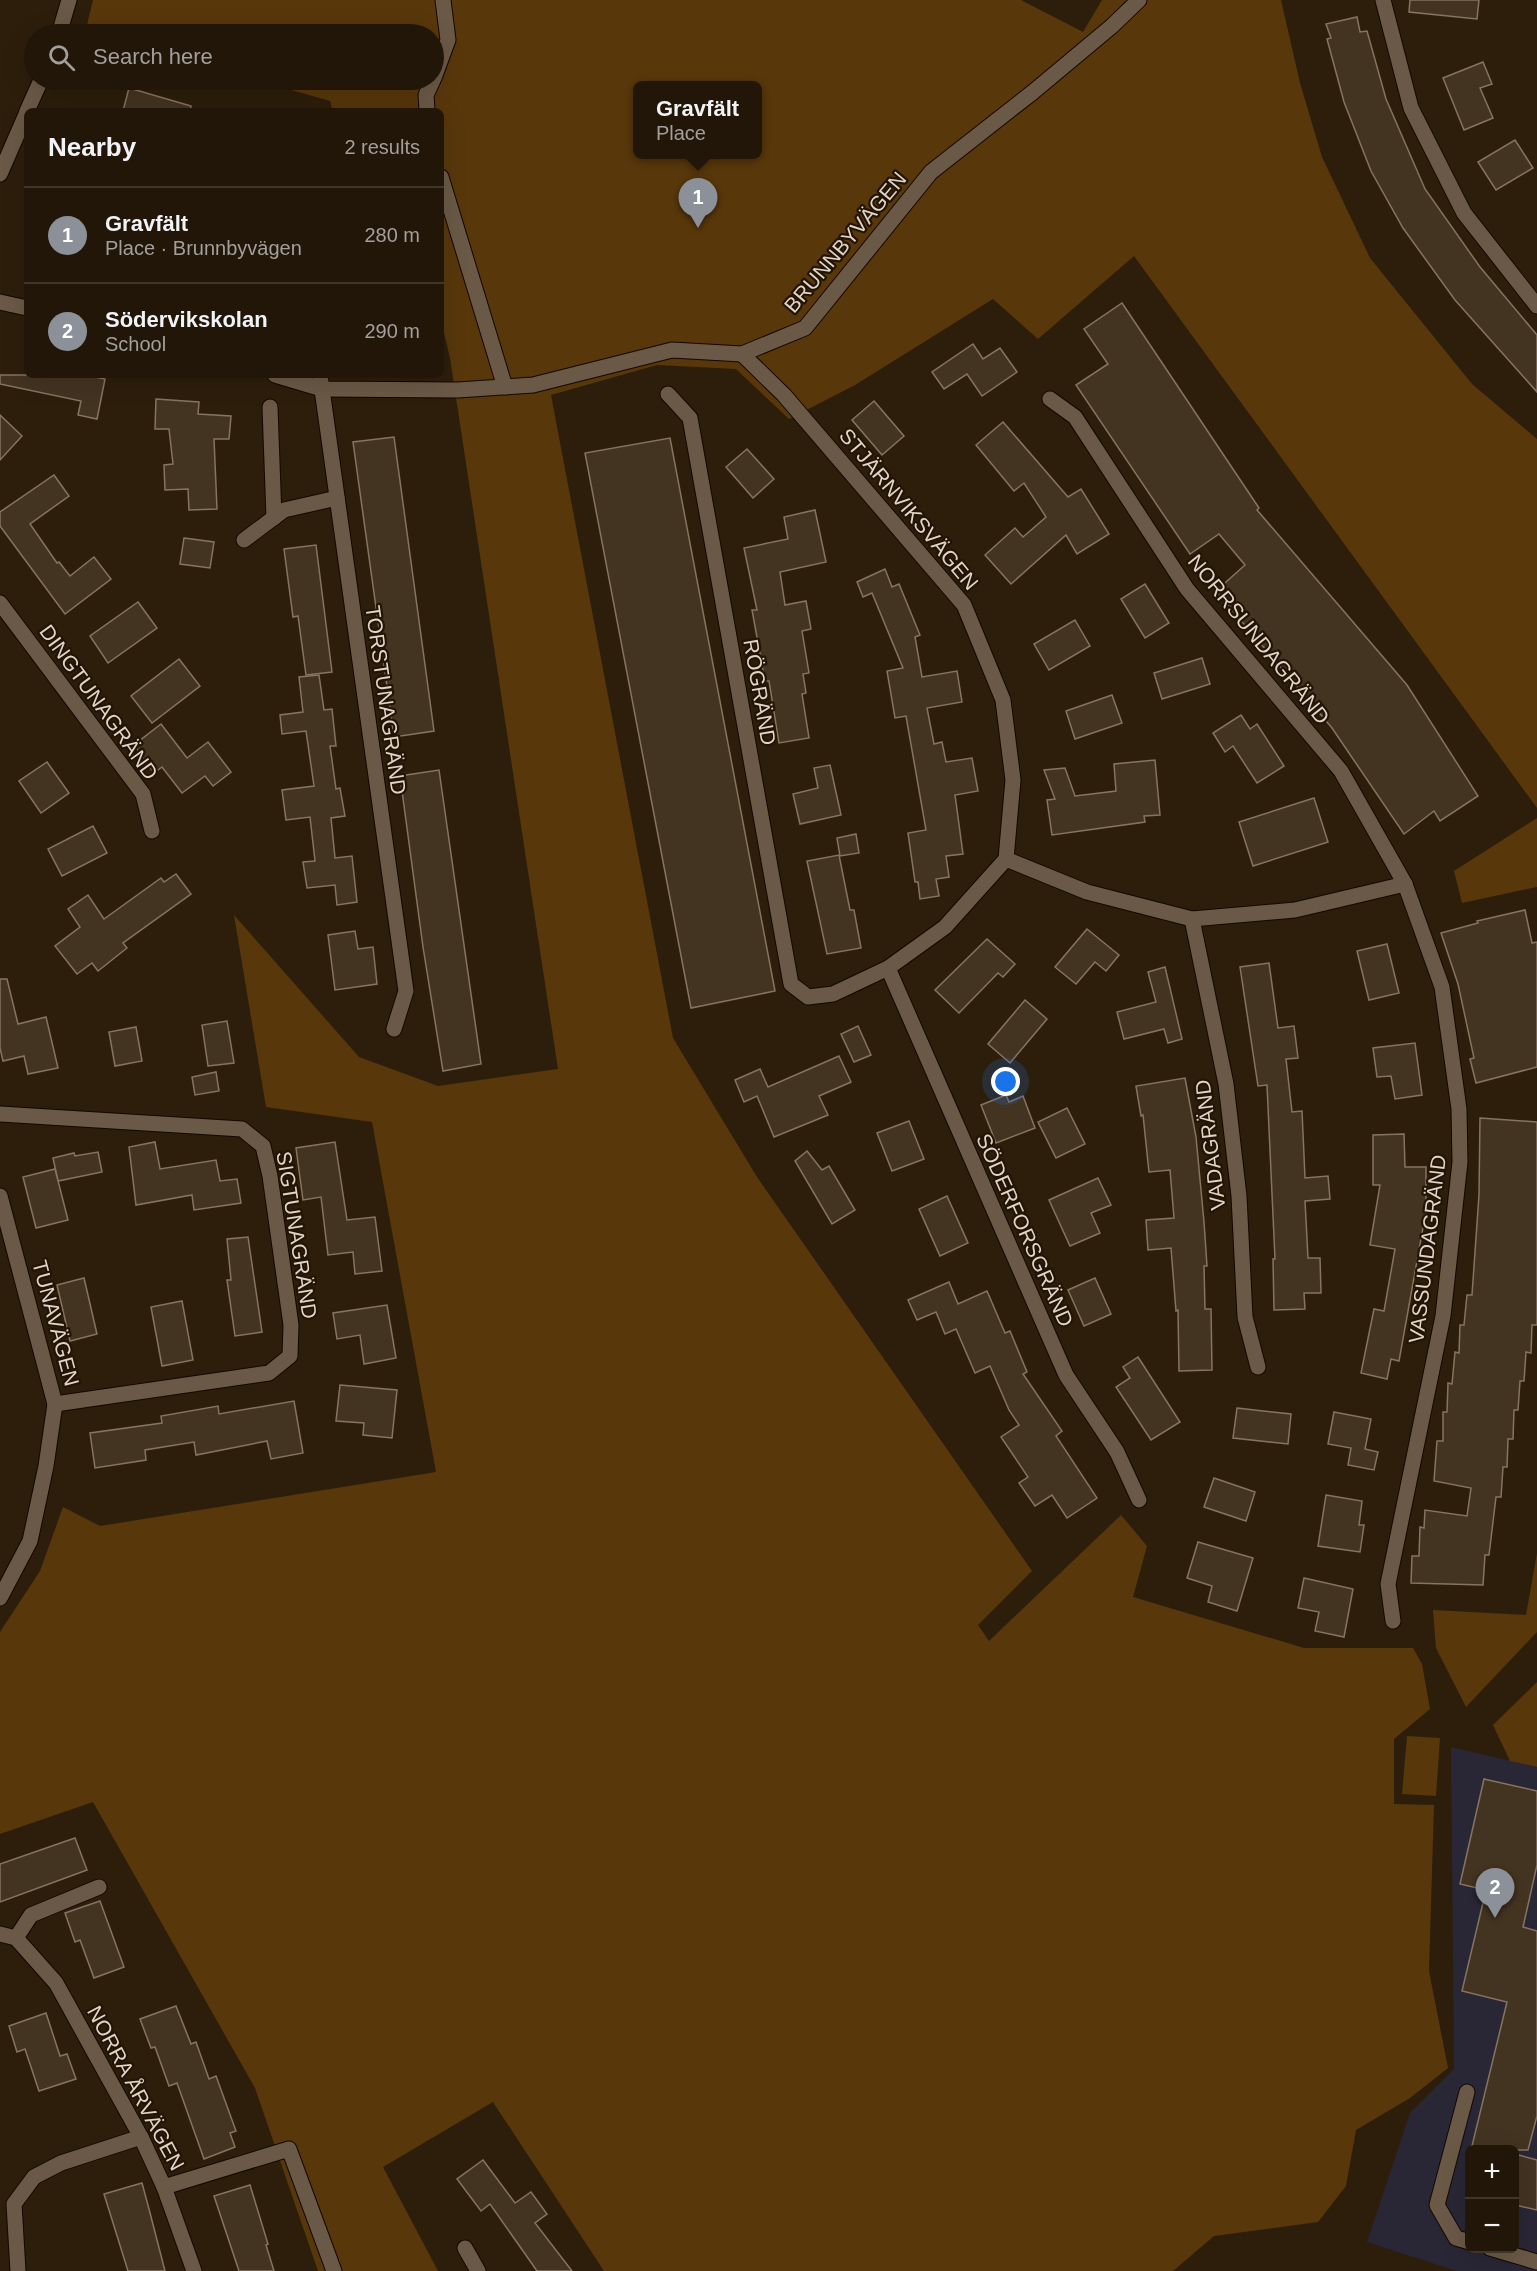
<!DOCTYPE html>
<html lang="en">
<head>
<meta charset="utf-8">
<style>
	body { margin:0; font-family:Helvetica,sans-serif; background:#2a1f12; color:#f1f3f6 }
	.controls { position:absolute; right:18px; bottom:18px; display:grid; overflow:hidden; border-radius:9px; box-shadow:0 6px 24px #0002 }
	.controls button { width:54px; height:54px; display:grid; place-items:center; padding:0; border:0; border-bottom:2px solid #3f352a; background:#221609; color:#f1f3f6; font:30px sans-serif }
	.you { position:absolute; left:1006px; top:1082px; width:21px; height:21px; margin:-15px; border:4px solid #fff; border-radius:50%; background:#1a73e8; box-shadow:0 0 0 9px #1a73e833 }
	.badge { display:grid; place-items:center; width:39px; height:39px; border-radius:50%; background:#8c9099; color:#fff; font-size:20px; font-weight:700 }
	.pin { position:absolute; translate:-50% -50px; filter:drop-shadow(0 2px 3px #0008) }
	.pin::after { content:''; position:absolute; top:32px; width:21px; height:18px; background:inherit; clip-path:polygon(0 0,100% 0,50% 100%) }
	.popup { position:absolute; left:633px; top:81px; width:129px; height:78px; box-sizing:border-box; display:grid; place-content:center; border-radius:9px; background:#221609; filter:drop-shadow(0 2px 4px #0005); font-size:20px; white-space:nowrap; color:#a29f9c }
	.popup b { font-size:22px; color:#f1f3f6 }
	.popup::after { content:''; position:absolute; left:50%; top:100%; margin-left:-12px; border:12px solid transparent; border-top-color:#221609 }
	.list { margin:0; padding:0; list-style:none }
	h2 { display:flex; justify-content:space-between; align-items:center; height:78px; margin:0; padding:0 24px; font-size:26px }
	h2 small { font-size:20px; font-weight:400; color:#a29f9c }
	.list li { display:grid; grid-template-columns:39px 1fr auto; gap:18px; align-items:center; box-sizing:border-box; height:96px; padding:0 24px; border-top:2px solid #3f352a }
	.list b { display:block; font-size:22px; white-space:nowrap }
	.list p { margin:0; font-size:20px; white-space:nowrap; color:#a29f9c }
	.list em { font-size:20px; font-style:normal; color:#a29f9c }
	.icon { flex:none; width:33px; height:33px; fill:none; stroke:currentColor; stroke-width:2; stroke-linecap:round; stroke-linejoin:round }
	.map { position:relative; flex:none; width:1537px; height:2271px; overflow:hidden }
	.search { position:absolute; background:#221609; box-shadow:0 6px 24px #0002; left:24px; top:24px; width:420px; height:66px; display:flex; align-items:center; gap:15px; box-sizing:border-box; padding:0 21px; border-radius:33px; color:#a29f9c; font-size:22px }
	.panel { position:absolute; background:#221609; box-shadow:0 6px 24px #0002; left:24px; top:108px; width:420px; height:270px; border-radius:9px }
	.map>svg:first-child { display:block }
	.education { fill:#292636; fill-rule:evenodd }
	.green { fill:#58370b; fill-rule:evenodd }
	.building { fill:#433321; stroke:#867460; stroke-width:1.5 }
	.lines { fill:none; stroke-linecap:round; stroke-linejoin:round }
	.minor-casing { stroke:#140700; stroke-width:17 }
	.minor { stroke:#6a5946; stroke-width:15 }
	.labels { text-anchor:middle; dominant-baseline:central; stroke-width:4.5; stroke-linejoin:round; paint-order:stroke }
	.street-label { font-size:21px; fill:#dfd5ca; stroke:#231404 }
</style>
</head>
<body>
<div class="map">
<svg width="1537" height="2271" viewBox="0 0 1537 2271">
	<rect width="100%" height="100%" fill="#2d1e0c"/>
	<!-- education -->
	<path class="education" d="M1451 1747 1537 1767V2271H1457L1367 2242 1410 2113 1454 2069ZM1470 2150H1514V2248H1470Z"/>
	<!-- green -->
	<g class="green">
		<path d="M93 0H1021L1083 32 1102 0H1281L1300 83 1322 157 1370 258 1472 384 1537 439V808L1134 256 1038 339 993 299 855 385 789 419 736 369 657 365 551 395 673 1038 757 1177 1032 1571 978 1625 989 1641 1121 1515 1147 1546 1133 1597 1304 1648H1413L1422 1664 1430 1709 1394 1739V1804L1434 1805 1429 1971 1448 2068 1410 2098 1356 2130 1346 2186 1318 2222 1214 2236 1173 2271H604L493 2102 383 2167 438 2271H318L255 2088 93 1802 0 1834V1632L40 1571 63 1507 100 1526 436 1472 372 1122 266 1107 234 915 359 1057 438 1086 558 1069 450 358 441 320V111H333L330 101 256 80H434V34H104L86 29ZM638 86H758V154H638Z"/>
		<polygon points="1537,818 1537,887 1462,903 1454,871"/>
		<polygon points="1537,1553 1537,1632 1466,1707 1436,1648 1433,1610 1526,1615"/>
		<polygon points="1537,1682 1537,1767 1510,1761 1493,1725"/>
		<polygon points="1407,1736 1440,1738 1436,1796 1402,1794"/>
	</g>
	<!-- building -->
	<g class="building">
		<polygon points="1410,0 1479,0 1477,19 1409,12"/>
		<polygon points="1357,17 1360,32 1367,31 1386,99 1425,189 1480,267 1537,335 1537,392 1455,300 1403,228 1371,171 1344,102 1327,39 1331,38 1326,24"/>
		<polygon points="1483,62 1492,84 1480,88 1493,118 1464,130 1443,78"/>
		<polygon points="129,88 191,106 190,111 123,111"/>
		<polygon points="1515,140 1533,168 1496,190 1478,162"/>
		<polygon points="1122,303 1259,508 1257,510 1407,685 1478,796 1440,821 1434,811 1404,834 1332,728 1216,591 1245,565 1219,534 1190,554 1076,385 1108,364 1084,329"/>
		<polygon points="973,344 983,359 1000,348 1017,372 982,396 967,374 944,389 932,372"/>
		<polygon points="0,375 85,375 105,379 97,419 78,415 81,401 0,384"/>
		<polygon points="156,399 199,402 198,414 231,416 229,439 214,439 217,509 189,510 188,489 165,490 164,465 173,464 169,429 155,429"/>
		<polygon points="874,401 904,436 882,455 852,420"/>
		<polygon points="0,415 22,436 0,460"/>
		<polygon points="1003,422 1068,497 1081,489 1109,534 1077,554 1066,535 1011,584 985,555 1015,528 1023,537 1046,517 1024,483 1014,491 976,445"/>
		<polygon points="394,437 434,731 394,737 353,442"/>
		<polygon points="670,438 775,991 691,1008 585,453"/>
		<polygon points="747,449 774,479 753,498 726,467"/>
		<polygon points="54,475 69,496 30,524 57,563 59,562 70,576 94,557 111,579 65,614 0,526 0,512"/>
		<polygon points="815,510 826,562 780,572 785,605 806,601 811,629 802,631 809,673 803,674 806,693 802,694 809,738 779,743 769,681 765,681 752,610 757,610 744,548 788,539 784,517"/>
		<polygon points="184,538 214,542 210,568 180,564"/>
		<polygon points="316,545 332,672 306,675 298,616 293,617 284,549"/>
		<polygon points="885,569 892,587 899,584 920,635 915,637 922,677 957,671 962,702 927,708 934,744 942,742 946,762 972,758 978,791 955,795 963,854 946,856 949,877 936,879 939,896 920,899 918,882 915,882 908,833 926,830 906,716 895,718 887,671 903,668 872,593 863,597 857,582"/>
		<polygon points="1145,584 1169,623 1145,638 1121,599"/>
		<polygon points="138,602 157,628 108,663 90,636"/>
		<polygon points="1075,620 1090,646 1049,670 1034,644"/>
		<polygon points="1202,658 1210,684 1162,699 1154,673"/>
		<polygon points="179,659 200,686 152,723 131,696"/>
		<polygon points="319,675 324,710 332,709 336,746 330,746 336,789 340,788 345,816 331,818 335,858 352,856 357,902 337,905 335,885 307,888 303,862 315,861 310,817 286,820 282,790 314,786 306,731 282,734 280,715 303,712 299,677"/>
		<polygon points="1112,695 1122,723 1075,739 1066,711"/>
		<polygon points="1241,715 1250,729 1257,724 1284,766 1257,783 1233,746 1225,752 1213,733"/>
		<polygon points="161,724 187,758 208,742 231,772 213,786 205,776 182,793 162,767 154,773 134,745"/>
		<polygon points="1155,760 1160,815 1144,816 1145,822 1052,835 1047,800 1055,799 1044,770 1065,768 1075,796 1116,791 1114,764"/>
		<polygon points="47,762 69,793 41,813 19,781"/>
		<polygon points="830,765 841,815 800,824 793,794 818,788 814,768"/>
		<polygon points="439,770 481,1064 443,1071 423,947 400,776"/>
		<polygon points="1314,798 1328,842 1253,866 1239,822"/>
		<polygon points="93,826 107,853 62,876 48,849"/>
		<polygon points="856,834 859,853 840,856 837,838"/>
		<polygon points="839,855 850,910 854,910 861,948 827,954 807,861"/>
		<polygon points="176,874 191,894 123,943 127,948 98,971 92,963 77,974 55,946 80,927 68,909 88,895 104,919 161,878 164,882"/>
		<polygon points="1525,910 1532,943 1537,942 1537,1067 1476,1083 1470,1059 1474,1058 1458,984 1441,933 1478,923 1477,921"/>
		<polygon points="1087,929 1119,955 1106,971 1095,962 1076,984 1055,967"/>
		<polygon points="355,931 358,949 373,947 377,984 335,990 328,935"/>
		<polygon points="987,939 1015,964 1003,977 998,973 959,1013 935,990"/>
		<polygon points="1387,944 1399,993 1369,1000 1357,951"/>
		<polygon points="1269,963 1278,1028 1294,1026 1298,1058 1286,1059 1292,1112 1302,1111 1305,1178 1328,1176 1330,1199 1305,1201 1308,1258 1320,1258 1321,1293 1304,1293 1305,1309 1274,1310 1273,1259 1275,1259 1267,1085 1258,1086 1240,967"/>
		<polygon points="1165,967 1182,1039 1168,1043 1164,1029 1124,1039 1117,1012 1156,1002 1148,972"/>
		<polygon points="0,979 7,979 18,1024 46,1017 58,1068 28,1074 24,1056 3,1061 0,1048"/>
		<polygon points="1025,1000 1047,1019 1010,1063 988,1044"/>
		<polygon points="227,1021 234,1063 208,1066 202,1025"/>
		<polygon points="858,1026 871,1055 854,1062 841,1034"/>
		<polygon points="136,1027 142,1061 115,1066 109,1032"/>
		<polygon points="1415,1043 1422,1095 1395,1099 1391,1076 1377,1077 1373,1048"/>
		<polygon points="839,1056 851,1082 819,1096 828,1115 774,1137 757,1096 744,1102 735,1080 760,1069 768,1087"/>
		<polygon points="216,1072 219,1091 195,1095 192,1077"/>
		<polygon points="1185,1078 1196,1137 1204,1222 1207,1266 1204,1266 1205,1309 1211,1309 1212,1370 1179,1371 1178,1310 1176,1311 1171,1248 1148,1250 1146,1220 1174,1218 1170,1170 1149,1172 1143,1115 1141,1116 1136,1086"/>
		<polygon points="1006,1095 1009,1102 1023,1096 1035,1128 996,1143 981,1105"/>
		<polygon points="1067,1108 1085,1144 1056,1158 1038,1122"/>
		<polygon points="1480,1118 1537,1122 1537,1325 1532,1325 1531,1353 1526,1352 1524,1381 1520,1381 1518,1410 1514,1410 1513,1439 1508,1439 1507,1467 1503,1467 1501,1497 1496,1497 1489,1555 1485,1555 1483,1585 1411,1583 1412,1556 1419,1556 1420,1527 1424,1528 1425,1510 1467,1516 1471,1488 1434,1481 1437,1441 1443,1441 1443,1412 1447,1412 1448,1383 1452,1384 1455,1352 1459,1353 1460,1325 1464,1325 1467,1295 1472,1295 1479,1195"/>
		<polygon points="909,1121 924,1159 892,1171 877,1133"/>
		<polygon points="1404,1134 1405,1167 1426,1167 1426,1211 1399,1361 1391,1359 1387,1379 1361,1373 1374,1309 1384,1311 1395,1249 1370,1245 1380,1185 1373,1185 1373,1135"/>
		<polygon points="155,1142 160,1169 216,1160 220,1181 237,1179 241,1203 194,1210 192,1195 136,1205 129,1147"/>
		<polygon points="335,1142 347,1220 375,1217 382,1271 355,1274 353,1252 328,1255 321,1197 303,1200 296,1148"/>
		<polygon points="807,1151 822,1170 829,1166 855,1210 832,1224 795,1161"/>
		<polygon points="98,1152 102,1172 58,1181 53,1158 74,1153 75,1156"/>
		<polygon points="55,1169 68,1220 36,1228 23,1177"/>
		<polygon points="1098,1178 1111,1205 1091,1213 1100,1233 1070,1246 1049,1200"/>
		<polygon points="947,1196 968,1243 940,1256 919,1209"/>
		<polygon points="248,1237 262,1332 235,1336 227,1280 231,1280 227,1239"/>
		<polygon points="84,1278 97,1334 70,1341 57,1285"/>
		<polygon points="1095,1278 1111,1314 1084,1326 1068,1290"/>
		<polygon points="949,1282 958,1304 987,1291 1005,1333 1010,1331 1027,1372 1023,1374 1062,1431 1056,1436 1097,1498 1067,1518 1052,1495 1035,1506 1019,1483 1028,1477 1001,1437 1019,1425 1009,1410 990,1366 975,1373 956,1329 945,1334 936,1312 917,1320 908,1300"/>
		<polygon points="182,1301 193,1360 162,1366 151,1307"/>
		<polygon points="387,1305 396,1358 364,1364 360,1335 337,1339 333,1313"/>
		<polygon points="1138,1357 1180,1422 1151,1440 1116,1387 1130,1378 1123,1367"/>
		<polygon points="340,1385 397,1390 392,1438 363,1435 364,1423 336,1421"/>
		<polygon points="294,1401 303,1453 271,1459 267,1441 196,1455 194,1442 145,1450 146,1460 95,1468 90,1433 162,1423 161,1416 218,1406 219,1414"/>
		<polygon points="1237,1408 1291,1414 1288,1444 1233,1438"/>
		<polygon points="1334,1412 1371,1419 1365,1449 1378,1452 1374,1470 1348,1465 1351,1448 1328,1444"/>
		<polygon points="1214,1478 1255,1492 1246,1521 1204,1507"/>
		<polygon points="1326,1495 1362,1501 1359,1525 1364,1525 1360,1552 1318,1546"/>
		<polygon points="1198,1542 1253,1558 1237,1611 1208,1602 1212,1586 1187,1578"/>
		<polygon points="1304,1578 1353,1589 1344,1637 1315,1631 1319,1612 1298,1608"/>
		<polygon points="1484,1779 1537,1791 1537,1865 1523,1927 1537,1931 1537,2116 1528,2150 1471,2150 1507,2002 1462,1991 1486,1890 1460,1884"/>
		<polygon points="75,1838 87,1870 0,1902 0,1864"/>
		<polygon points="100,1901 124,1967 94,1978 80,1940 75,1942 65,1913"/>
		<polygon points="176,2006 191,2044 196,2042 209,2079 216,2076 236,2131 230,2133 235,2147 204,2159 177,2083 169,2086 155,2047 151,2048 140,2019"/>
		<polygon points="46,2013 60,2056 67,2054 76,2079 39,2091 25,2049 17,2052 9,2026"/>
		<polygon points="1515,2154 1537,2160 1537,2210 1515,2205"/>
		<polygon points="483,2160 515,2203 531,2192 547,2214 535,2223 572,2271 537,2271 490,2204 481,2211 457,2179"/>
		<polygon points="142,2183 149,2209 165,2271 128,2271 104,2194"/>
		<polygon points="250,2185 268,2244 266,2245 274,2271 239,2271 214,2196"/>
	</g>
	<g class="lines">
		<!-- minor casing -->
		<g class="minor-casing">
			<g id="minor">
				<polyline points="1383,0 1411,108 1464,213 1537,306"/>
				<polyline points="59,34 69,0"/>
				<polyline points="434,78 448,40 443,0"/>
				<polyline points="27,111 41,80"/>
				<polyline points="427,111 426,95 433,80"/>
				<polyline points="0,174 27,112"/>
				<polyline points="441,177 505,387"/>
				<polyline points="0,302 27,308"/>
				<polyline points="275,375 322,389 458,390 533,385 672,350 742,354 805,328 931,172 1033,92 1112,26 1139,0"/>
				<polyline points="320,375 406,991 394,1029"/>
				<polyline points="668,394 690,418 791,984 808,997 833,994 888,968 945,927 1006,859 1013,780 1003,700 964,605 784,395 742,354"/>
				<polyline points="1050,399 1075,417 1187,589 1341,771 1405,884 1442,987 1459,1109 1460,1162 1443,1316 1388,1584 1393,1621"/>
				<polyline points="270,407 274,518"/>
				<polyline points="244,540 284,510 337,498"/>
				<polyline points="0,603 143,794 152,831"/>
				<polyline points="1006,859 1087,892 1192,919 1295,910 1405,884"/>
				<polyline points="1192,919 1226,1084 1239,1196 1245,1317 1258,1367"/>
				<polyline points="888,968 1066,1375 1117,1452 1139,1500"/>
				<polyline points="0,1114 242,1129 263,1146 270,1176 291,1325 290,1356 269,1373 55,1404"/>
				<polyline points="0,1196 55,1404 46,1466 30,1541 0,1598"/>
				<polyline points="0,1934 16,1938 31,1915 99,1887"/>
				<polyline points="16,1938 56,1983 141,2137 164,2187 194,2271"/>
				<polyline points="1467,2092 1437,2205 1456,2238 1470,2242"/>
				<polyline points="164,2187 289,2149 334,2271"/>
				<polyline points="465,2248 478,2271"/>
				<polyline points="1490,2248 1537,2262"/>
				<polyline points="18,2271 14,2204 34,2177 61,2163 141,2137"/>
			</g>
		</g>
		<!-- minor -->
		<use href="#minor" class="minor"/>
	</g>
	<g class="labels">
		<!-- street labels -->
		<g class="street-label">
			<text transform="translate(845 242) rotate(-50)">BRUNNBYVÄGEN</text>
			<text transform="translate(909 509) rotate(50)">STJÄRNVIKSVÄGEN</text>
			<text transform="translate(1259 639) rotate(51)">NORRSUNDAGRÄND</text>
			<text transform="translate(760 692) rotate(80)">RÖGRÄND</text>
			<text transform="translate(386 700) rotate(82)">TORSTUNAGRÄND</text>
			<text transform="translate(99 702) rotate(54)">DINGTUNAGRÄND</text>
			<text transform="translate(1210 1145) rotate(-97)">VADAGRÄND</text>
			<text transform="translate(1025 1230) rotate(66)">SÖDERFORSGRÄND</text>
			<text transform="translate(297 1235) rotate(81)">SIGTUNAGRÄND</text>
			<text transform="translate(1427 1249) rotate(-83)">VASSUNDAGRÄND</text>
			<text transform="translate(56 1323) rotate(75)">TUNAVÄGEN</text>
			<text transform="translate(136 2088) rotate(62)">NORRA ÅRVÄGEN</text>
		</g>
	</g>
</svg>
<div class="controls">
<button>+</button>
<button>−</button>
</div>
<div class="you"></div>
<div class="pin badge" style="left:698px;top:228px">1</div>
<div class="popup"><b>Gravfält</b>Place</div>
<div class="pin badge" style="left:1495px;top:1918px">2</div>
<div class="search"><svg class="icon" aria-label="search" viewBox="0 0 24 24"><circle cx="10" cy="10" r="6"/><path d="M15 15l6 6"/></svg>Search here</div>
<section class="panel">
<h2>Nearby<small>2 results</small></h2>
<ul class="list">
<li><span class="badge">1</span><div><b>Gravfält</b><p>Place · Brunnbyvägen</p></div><em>280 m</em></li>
<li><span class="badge">2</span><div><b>Södervikskolan</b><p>School</p></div><em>290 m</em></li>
</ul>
</section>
</div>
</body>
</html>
